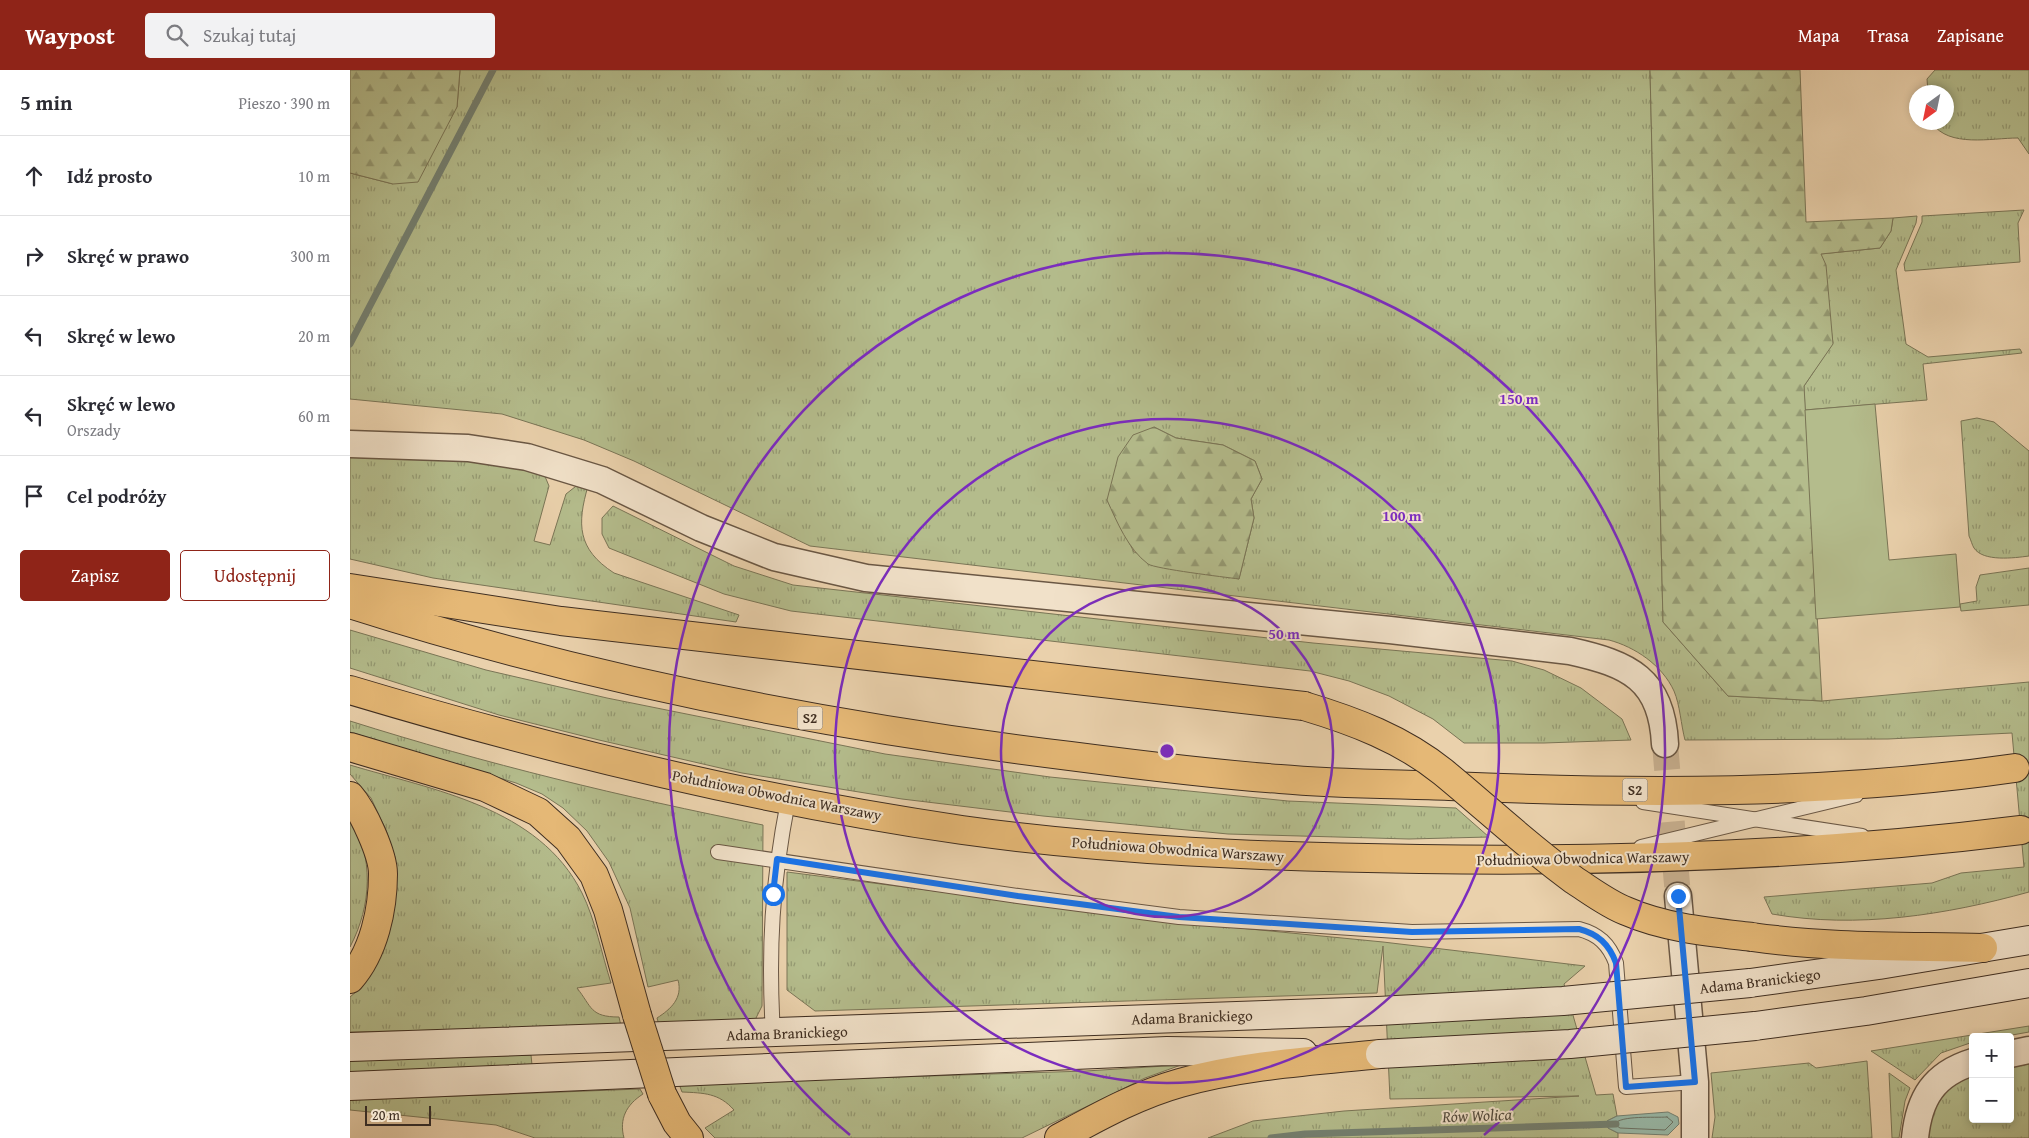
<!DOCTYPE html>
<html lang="pl">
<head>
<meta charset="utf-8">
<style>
	body { margin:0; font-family:"Gentium Book Plus",serif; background:#f2f2f3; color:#2b2b33 }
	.controls { position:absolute; right:15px; bottom:15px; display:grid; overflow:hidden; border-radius:5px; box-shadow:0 2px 8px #0003 }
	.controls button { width:45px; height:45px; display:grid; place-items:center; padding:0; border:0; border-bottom:1px solid #e1e1e2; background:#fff; color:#2b2b33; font:25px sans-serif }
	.compass { position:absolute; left:1559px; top:15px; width:45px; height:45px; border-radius:50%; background:#fff; box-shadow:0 2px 8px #0003; rotate:213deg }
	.scale { position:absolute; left:15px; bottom:12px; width:66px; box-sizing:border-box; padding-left:5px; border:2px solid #3f2e21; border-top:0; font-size:14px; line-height:18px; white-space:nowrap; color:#3f2e21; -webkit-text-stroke:4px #f1e1c9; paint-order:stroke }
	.stop { position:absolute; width:15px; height:15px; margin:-11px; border:4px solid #1a73e8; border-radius:50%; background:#fff }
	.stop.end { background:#1a73e8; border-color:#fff; box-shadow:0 1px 5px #0008 }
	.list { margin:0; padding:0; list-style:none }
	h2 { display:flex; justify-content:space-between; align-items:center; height:65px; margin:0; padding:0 20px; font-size:21px }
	h2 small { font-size:16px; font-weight:400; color:#7c7c81 }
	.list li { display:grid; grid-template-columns:32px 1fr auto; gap:15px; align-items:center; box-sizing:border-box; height:80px; padding:0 20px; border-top:1px solid #e1e1e2 }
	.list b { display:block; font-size:19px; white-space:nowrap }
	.list p { margin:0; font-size:16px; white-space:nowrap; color:#7c7c81 }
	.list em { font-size:16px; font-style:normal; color:#7c7c81 }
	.actions { display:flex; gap:10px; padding:15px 20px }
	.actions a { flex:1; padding:11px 0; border:1px solid #8f2418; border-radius:5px; text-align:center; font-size:18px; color:#8f2418 }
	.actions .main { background:#8f2418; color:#fff }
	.icon { flex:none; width:28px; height:28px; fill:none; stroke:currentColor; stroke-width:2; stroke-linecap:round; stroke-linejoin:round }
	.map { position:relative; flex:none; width:1679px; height:1068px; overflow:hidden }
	header { display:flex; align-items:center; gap:30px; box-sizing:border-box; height:70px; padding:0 25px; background:#8f2418; color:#fff }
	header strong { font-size:24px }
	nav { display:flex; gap:28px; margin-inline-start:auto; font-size:18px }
	.search { width:350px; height:45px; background:#f2f2f3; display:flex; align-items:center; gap:12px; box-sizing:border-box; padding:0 18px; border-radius:5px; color:#7c7c81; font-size:19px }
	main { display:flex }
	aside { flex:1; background:#fff }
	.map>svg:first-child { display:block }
	.grass { fill:url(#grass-tufts); stroke:#7a7556; fill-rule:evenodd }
	.forest { fill:url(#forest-firs); stroke:#7a7556 }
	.pitch { fill:#b4bc8c; stroke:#7a7556 }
	.water { fill:#98b7a6; stroke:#748071 }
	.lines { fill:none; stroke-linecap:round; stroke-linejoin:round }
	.shore { stroke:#6c7264; stroke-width:1 }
	.stream { stroke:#748071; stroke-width:7 }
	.minor-tunnel { stroke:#c8b090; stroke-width:26; stroke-dasharray:26 13; stroke-linecap:butt }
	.service-casing { stroke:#6a5744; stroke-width:16 }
	.minor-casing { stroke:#6a5744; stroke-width:29 }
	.secondary-casing { stroke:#3f2e21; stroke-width:30 }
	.motorway-casing { stroke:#3f2e21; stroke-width:30 }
	.service { stroke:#f1e1c9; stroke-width:14 }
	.minor { stroke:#f1e1c9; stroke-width:26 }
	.secondary { stroke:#f1e1c9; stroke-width:28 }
	.motorway { stroke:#e5b876; stroke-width:28 }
	.secondary-bridge-casing { stroke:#3f2e21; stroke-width:30; stroke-linecap:butt }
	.motorway-bridge-casing { stroke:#3f2e21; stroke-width:30; stroke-linecap:butt }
	.secondary-bridge { stroke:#f1e1c9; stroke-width:28 }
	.motorway-bridge { stroke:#e5b876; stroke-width:28 }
	.route { stroke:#1a73e8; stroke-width:6 }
	.ring { fill:none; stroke:#7b2cbf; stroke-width:2.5 }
	.labels { text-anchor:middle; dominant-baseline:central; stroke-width:4; stroke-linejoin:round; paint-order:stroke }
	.shield { fill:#f1e1c9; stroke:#746453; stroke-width:1 }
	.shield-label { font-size:14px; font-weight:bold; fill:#3f2e21 }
	.street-label { font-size:15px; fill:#3f2e21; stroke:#f1e1c9 }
	.water-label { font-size:16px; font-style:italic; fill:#51493c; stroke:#f1e1c9 }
	.centre { fill:#7b2cbf; stroke:#f1e1c9; stroke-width:2.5 }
	.ring-label { font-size:15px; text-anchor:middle; font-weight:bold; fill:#7b2cbf; stroke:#f1e1c9; stroke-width:4; stroke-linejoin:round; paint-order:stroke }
</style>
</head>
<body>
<header>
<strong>Waypost</strong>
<div class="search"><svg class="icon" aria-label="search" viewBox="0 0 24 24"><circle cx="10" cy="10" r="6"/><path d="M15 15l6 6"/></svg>Szukaj tutaj</div>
<nav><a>Mapa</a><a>Trasa</a><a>Zapisane</a></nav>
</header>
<main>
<aside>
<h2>5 min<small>Pieszo · 390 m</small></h2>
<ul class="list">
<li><svg class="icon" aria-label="ahead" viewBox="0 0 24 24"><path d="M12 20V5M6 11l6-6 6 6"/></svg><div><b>Idź prosto</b></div><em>10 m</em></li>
<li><svg class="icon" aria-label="right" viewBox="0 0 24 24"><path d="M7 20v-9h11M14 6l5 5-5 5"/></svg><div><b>Skręć w prawo</b></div><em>300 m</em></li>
<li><svg class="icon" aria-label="left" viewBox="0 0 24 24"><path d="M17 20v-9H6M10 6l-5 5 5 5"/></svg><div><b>Skręć w lewo</b></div><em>20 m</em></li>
<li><svg class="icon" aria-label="left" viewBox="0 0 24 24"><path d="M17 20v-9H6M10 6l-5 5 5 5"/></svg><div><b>Skręć w lewo</b><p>Orszady</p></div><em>60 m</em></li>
<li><svg class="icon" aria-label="arrive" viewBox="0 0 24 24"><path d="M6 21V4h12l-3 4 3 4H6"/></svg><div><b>Cel podróży</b></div></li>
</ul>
<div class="actions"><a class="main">Zapisz</a><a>Udostępnij</a></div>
</aside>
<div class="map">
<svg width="1679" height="1068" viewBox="0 0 1679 1068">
	<defs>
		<pattern id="grass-tufts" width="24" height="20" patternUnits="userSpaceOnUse" patternTransform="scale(1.25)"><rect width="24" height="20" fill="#b4bc8c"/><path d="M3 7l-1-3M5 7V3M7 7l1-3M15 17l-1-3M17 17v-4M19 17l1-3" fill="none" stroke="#949972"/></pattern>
		<pattern id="forest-firs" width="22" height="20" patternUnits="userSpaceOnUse" patternTransform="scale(1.25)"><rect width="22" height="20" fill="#b4bc8c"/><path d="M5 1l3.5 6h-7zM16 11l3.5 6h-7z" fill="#949972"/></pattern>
	</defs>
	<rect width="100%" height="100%" fill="#ead1ac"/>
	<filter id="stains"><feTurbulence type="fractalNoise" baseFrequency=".004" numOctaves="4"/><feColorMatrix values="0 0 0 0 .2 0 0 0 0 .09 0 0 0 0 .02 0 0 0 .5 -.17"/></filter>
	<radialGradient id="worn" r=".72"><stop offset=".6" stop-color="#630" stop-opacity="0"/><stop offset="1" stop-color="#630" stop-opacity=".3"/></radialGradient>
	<!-- grass -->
	<g class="grass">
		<path d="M110 0H1300L1313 552 1378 626 1472 631 1679 612V822C1596 845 1507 859 1422 844L1414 827 1582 813 1611 803 1674 797 1662 663 1538 669 1335 670C1331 655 1330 635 1324 621 1312 595 1285 577 1259 570L460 476 284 391 234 370 152 344 0 329V103L43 114 107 37ZM804 357 826 368 873 375 905 391 912 409 901 429 904 448 889 509 784 482 757 430Z"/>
		<path d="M1585 0H1679V84L1668 68C1641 68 1599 78 1582 53L1596 52V22H1578L1577 9Z"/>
		<polygon points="1674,140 1668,153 1670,192 1555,201 1554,194 1572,152 1572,146"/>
		<polygon points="1567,146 1566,153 1546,200 1556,274 1578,287 1670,279 1672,283 1573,294 1577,330 1455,340 1454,316 1483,273 1470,184 1530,178 1541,161 1543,148"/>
		<path d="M1627 348 1644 352 1679 381V486C1664 488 1633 492 1624 478 1622 475 1621 470 1619 466L1611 351Z"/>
		<path d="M0 382 95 384 194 404 199 416 184 471 200 475 216 424 230 413 238 416C227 454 227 479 264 503L389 545 386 552 83 508 0 489Z"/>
		<polygon points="263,436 384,496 443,515 963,573 1162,591 1194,600 1231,618 1272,649 1281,670 1194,673 1114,673 1083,649 1039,626 999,611 960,601 441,541 374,524 259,478 252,464 252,448"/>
		<polygon points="1679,498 1679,535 1611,541 1610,534 1627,531 1626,517 1630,505"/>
		<polygon points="0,560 136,600 257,628 535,684 700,707 938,731 1106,738 1139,767 1059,769 878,764 693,746 552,729 392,703 249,670 149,645 0,598"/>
		<path d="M0 651C136 694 273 727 413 755L412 936 405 950 309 955 307 948C321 939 333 928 328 910L298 917 280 838 259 792 237 761 213 738 192 724 166 713 0 662Z"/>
		<path d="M0 695C83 720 189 737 232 823 245 849 252 885 261 913L227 918C242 937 240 947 269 947L271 956 0 962V927L7 921 45 816V787L36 760 21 728 0 704Z"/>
		<path d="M0 746C24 787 22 835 0 877Z"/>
		<polygon points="437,802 828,852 1033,872 1235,896 1214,914 1246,1025 1263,1024 1267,1046 1257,1051 1258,1058 1268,1063 1268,1068 858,1068 903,1051 994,1041 1229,1026 1040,1029 1033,876 1027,923 465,941 437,920"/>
		<polygon points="1679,956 1679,962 1651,967 1623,967 1623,972 1591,983 1565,1010 1521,981"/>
		<polygon points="181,985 182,995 0,1002 0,991"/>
		<polygon points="1517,991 1522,1068 1362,1068 1365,1047 1361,1003 1459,993 1466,998"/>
		<path d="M1679 991V1068H1577C1586 1026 1586 1025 1623 1003V1049H1660V993Z"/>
		<path d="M831 995 795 1008 672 1068H365L355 1058 384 1040C369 1023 354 1023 332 1022L329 1014 736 1001Z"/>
		<polygon points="1539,1003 1560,1018 1555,1031 1549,1068 1542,1068"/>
		<path d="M290 1019 293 1024C276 1035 269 1049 274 1068H185L146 1055 0 1040V1030Z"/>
	</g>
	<!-- forest -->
	<g class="forest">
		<polygon points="0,0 110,0 107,37 68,112 43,114 0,103"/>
		<polygon points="1300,0 1450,0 1456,152 1543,148 1541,161 1530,178 1471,184 1476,195 1483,274 1454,316 1472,631 1378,626 1313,552"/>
		<path d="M804 357 826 368 873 375 905 391 912 409 901 429 904 448 889 509C874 507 806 499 798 494 778 479 767 452 757 430L768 387 783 365Z"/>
	</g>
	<!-- pitch -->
	<polygon class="pitch" points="1525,334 1539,490 1606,484 1610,537 1466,549 1455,340"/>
	<!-- water -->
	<polygon class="water" points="1318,1042 1328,1047 1329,1054 1318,1065 1268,1063 1258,1058 1257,1051 1267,1046"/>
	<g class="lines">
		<!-- shore -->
		<path class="shore" d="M1317 1047 1323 1052 1315 1060 1270 1058 1264 1054C1272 1045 1304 1048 1317 1047Z"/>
		<!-- stream -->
		<g class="stream">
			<polyline points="0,274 143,0"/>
			<polyline points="921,1068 955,1064 1266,1054"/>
		</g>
		<!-- minor-tunnel -->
		<polyline class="minor-tunnel" points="1315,674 1328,826"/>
		<!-- service casing -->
		<g class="service-casing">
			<g id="service">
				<polyline points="1293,732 1512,766"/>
				<polyline points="1291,777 1506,725"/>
				<path d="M368 782 668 826 829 847 1062 862 1229 859C1248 864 1259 874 1266 893L1276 1017 1345 1012"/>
				<path d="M423 964C418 880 422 813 438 731"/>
			</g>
		</g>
		<!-- minor casing -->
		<g class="minor-casing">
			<g id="minor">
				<path d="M0 374 118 378 177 387 252 410 351 458 424 487 516 508 1040 560 1220 581C1279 594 1312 609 1315 674"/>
				<polyline points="1328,826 1345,1012 1345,1068"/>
				<polyline points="1660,984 1679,980"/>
				<path d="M1565 1068C1569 1028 1584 1004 1623 992"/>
			</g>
		</g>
		<!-- secondary casing -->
		<g class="secondary-casing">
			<g id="secondary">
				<polyline points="1400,913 1529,895 1679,870"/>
				<polyline points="1405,956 1516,941 1679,913"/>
				<polyline points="0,977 1028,941"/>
				<polyline points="0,1016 817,981 953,983"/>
			</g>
		</g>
		<!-- motorway casing -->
		<g class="motorway-casing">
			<g id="motorway">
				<polyline points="0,518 211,551 954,636"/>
				<path d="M0 534C234 609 475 656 720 686 789 695 860 704 930 709 986 714 1043 714 1099 716 1288 724 1479 725 1665 698"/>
				<path d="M0 620C200 680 405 730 612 760 763 781 917 787 1070 789 1271 792 1472 785 1671 760"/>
				<polyline points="0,677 135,717 188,742 218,769 244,805 258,840 287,945"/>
				<path d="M0 726C13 741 33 784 33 804 33 839 24 882 0 909"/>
				<path d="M1402 867C1479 878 1556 876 1633 878"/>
				<polyline points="312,1024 327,1053 339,1068"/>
				<path d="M709 1068C748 1047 787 1025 830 1013 895 995 963 991 1030 984"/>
			</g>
		</g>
		<!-- service -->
		<use href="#service" class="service"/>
		<!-- minor -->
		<use href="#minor" class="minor"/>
		<!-- secondary -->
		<use href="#secondary" class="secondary"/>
		<!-- motorway -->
		<use href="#motorway" class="motorway"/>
		<!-- secondary-bridge casing -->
		<g class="secondary-bridge-casing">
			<g id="secondary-bridge">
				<polyline points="1028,941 1213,931 1400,913"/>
				<polyline points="1030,984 1220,974 1405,956"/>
			</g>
		</g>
		<!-- motorway-bridge casing -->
		<g class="motorway-bridge-casing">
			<g id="motorway-bridge">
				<path d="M954 636C1004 651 1052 669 1093 702 1137 738 1178 777 1224 810 1241 821 1258 834 1276 841 1315 858 1360 862 1402 867"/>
				<polyline points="287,945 312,1024"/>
			</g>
		</g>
		<!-- secondary-bridge -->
		<use href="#secondary-bridge" class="secondary-bridge"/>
		<!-- motorway-bridge -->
		<use href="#motorway-bridge" class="motorway-bridge"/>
	</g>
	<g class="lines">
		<!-- route -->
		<path class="route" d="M423 824 427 789 668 826 829 847 1062 862 1229 859C1248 864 1259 874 1266 893L1276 1017 1345 1012 1328 826"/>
	</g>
	<!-- distance rings -->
	<g class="ring">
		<circle cx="817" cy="681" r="166"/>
		<circle cx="817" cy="681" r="332"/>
		<path d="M500 1065A498 498 0 1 1 1134 1065"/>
	</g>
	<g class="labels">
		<!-- shield labels -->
		<g class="shield">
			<rect x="447.5" y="636.5" width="25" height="23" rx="4"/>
			<rect x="1272.5" y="708.5" width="25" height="23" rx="4"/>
		</g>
		<g class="shield-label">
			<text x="460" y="648">S2</text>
			<text x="1285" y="720">S2</text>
		</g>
		<!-- street labels -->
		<g class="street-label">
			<text transform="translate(427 725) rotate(11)">Południowa Obwodnica Warszawy</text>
			<text transform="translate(828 779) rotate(4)">Południowa Obwodnica Warszawy</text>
			<text transform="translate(1233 788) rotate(-1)">Południowa Obwodnica Warszawy</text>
			<text transform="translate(1410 911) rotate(-7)">Adama Branickiego</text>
			<text transform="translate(842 947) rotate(-2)">Adama Branickiego</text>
			<text transform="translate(437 963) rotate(-2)">Adama Branickiego</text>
		</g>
		<!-- water labels -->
		<g class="water-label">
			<text transform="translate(1127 1045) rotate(-2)">Rów Wolica</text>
		</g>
	</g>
	<circle cx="817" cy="681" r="8" class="centre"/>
	<g class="ring-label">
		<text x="1169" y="334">150 m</text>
		<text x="1052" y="451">100 m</text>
		<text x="934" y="569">50 m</text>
	</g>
	<rect width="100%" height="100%" filter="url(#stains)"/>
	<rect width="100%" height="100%" fill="url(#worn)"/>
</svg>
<div class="controls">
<button>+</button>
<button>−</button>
</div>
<svg class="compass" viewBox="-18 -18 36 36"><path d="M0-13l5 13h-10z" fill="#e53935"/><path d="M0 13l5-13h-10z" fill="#7c7c81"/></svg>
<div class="scale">20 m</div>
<div class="stop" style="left:423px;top:824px"></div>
<div class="stop end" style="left:1328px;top:826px"></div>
</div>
</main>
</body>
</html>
